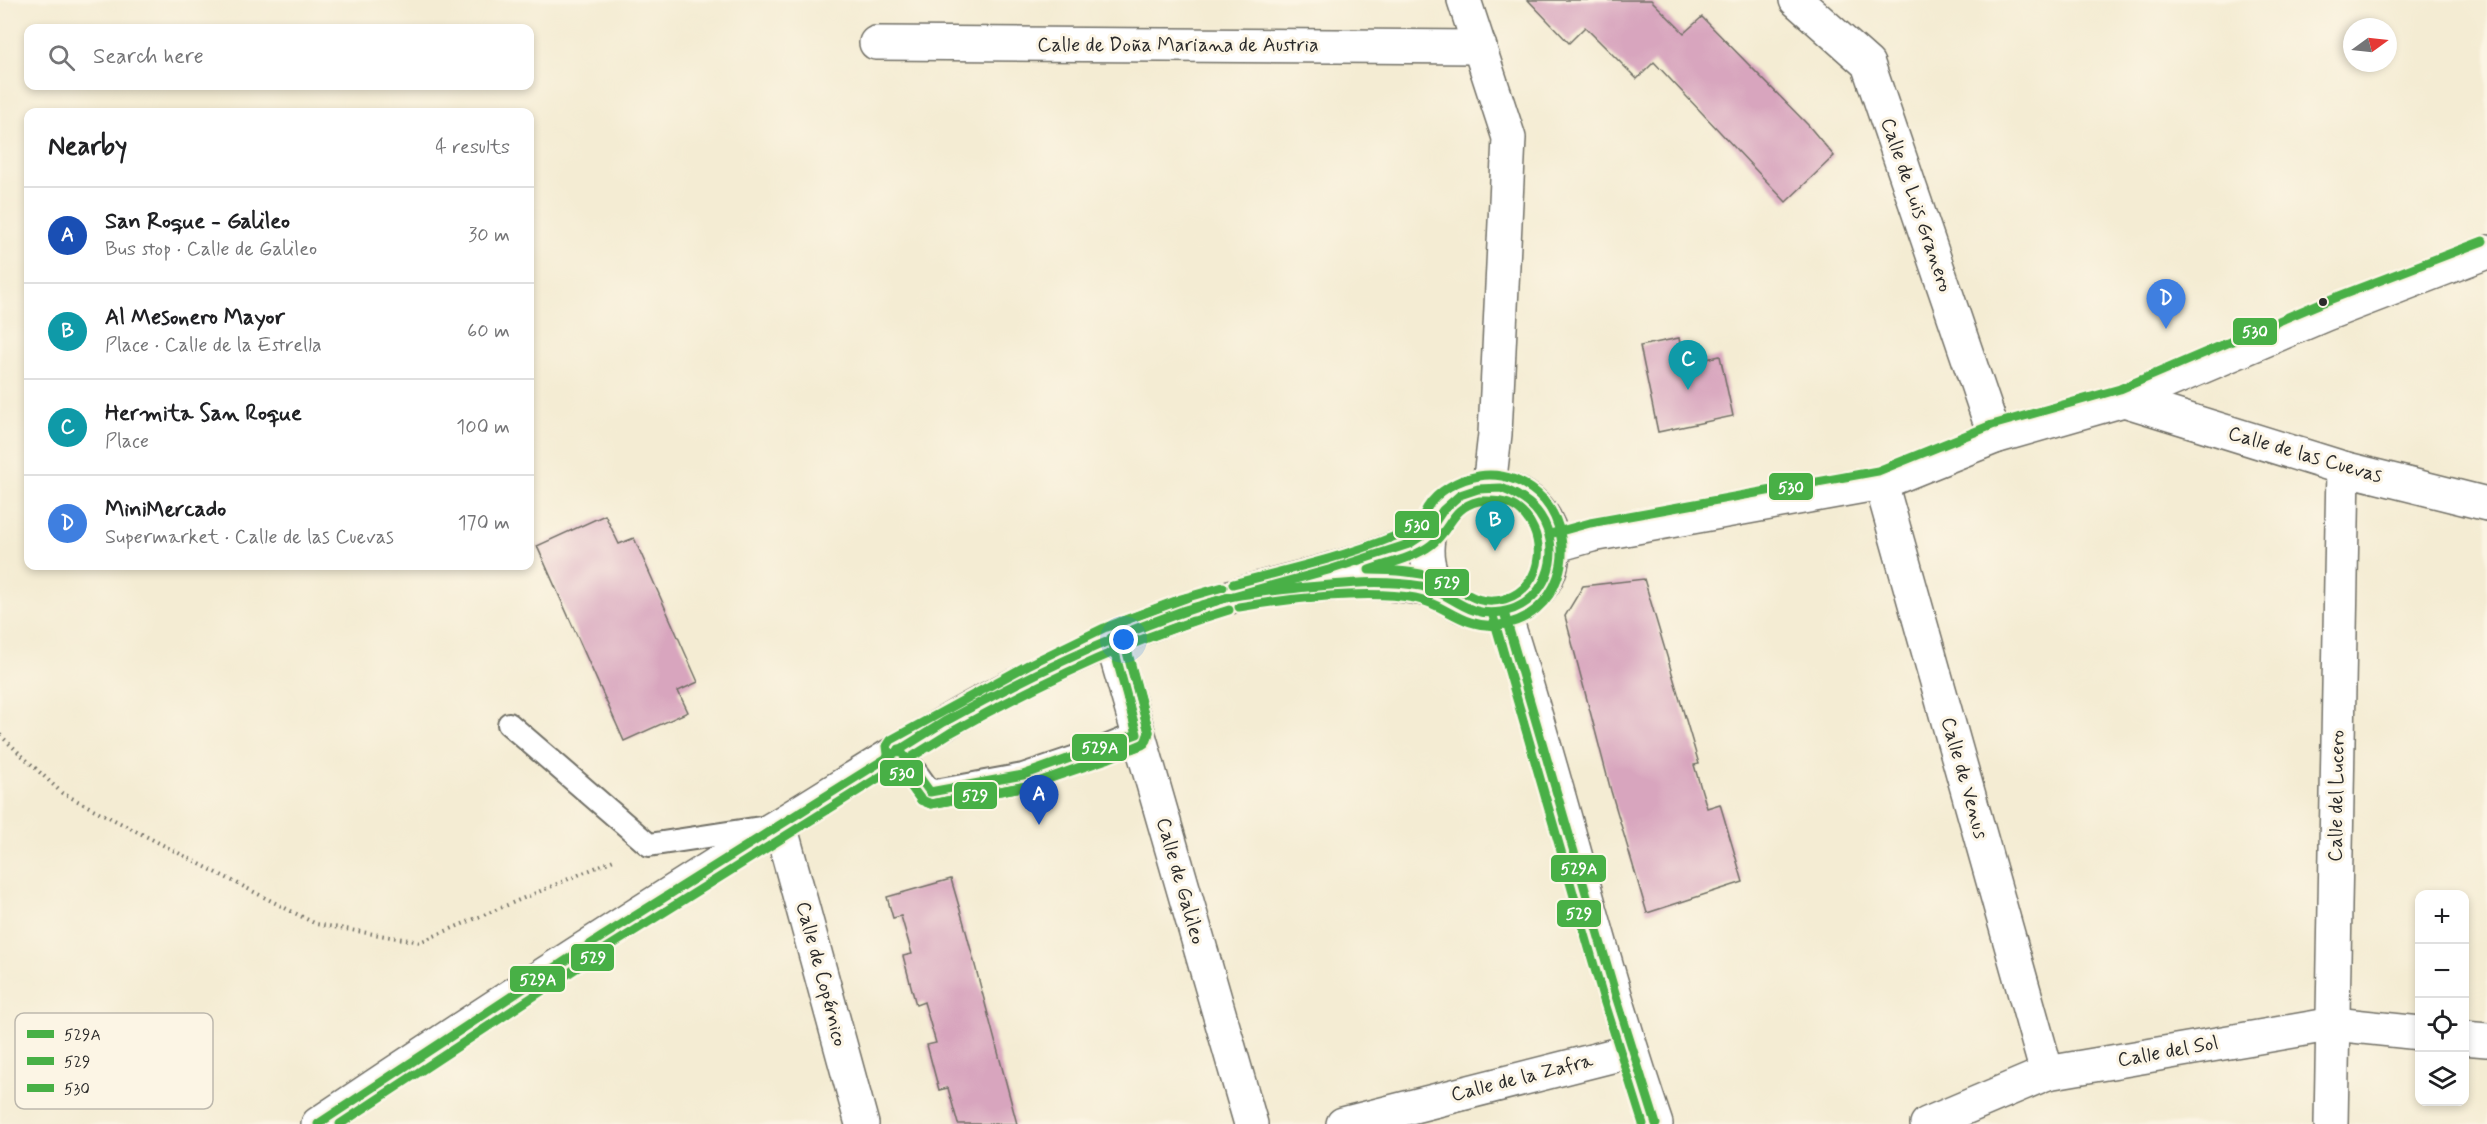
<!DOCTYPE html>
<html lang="en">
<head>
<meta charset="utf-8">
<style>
	body { margin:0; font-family:Mynerve,sans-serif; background:#f2f2f2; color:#202124 }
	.controls { position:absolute; right:18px; bottom:18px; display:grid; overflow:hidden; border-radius:12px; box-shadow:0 3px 9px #0003 }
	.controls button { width:54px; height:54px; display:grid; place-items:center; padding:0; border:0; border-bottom:2px solid #e0e0e0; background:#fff; color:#202124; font:30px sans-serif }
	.compass { position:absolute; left:2343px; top:18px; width:54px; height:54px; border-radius:50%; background:#fff; box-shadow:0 3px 9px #0003; rotate:75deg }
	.you { position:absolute; left:1124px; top:640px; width:21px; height:21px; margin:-15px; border:4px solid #fff; border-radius:50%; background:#1a73e8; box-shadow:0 0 0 9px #1a73e833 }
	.badge { display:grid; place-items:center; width:39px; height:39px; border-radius:50%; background:#1f6fb2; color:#fff; font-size:20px; font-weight:700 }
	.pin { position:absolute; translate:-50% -50px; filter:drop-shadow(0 2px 3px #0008) }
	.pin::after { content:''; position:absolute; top:32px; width:21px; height:18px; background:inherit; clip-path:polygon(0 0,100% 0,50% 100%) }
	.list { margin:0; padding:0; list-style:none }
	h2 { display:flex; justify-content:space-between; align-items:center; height:78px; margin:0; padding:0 24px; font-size:26px }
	h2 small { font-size:20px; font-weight:400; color:#757577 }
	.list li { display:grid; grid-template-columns:39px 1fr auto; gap:18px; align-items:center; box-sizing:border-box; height:96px; padding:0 24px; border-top:2px solid #e0e0e0 }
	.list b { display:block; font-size:22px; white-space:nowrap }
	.list p { margin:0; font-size:20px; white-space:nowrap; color:#757577 }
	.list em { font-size:20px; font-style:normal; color:#757577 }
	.icon { flex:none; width:33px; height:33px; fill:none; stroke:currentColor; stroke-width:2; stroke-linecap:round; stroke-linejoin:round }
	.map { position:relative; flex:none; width:2487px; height:1124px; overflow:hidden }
	.search { position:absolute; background:#fff; box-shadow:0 3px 9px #0003; left:24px; top:24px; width:510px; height:66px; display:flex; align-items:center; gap:15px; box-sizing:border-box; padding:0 21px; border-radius:12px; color:#757577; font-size:22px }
	.panel { position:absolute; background:#fff; box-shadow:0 3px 9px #0003; left:24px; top:108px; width:510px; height:462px; border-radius:12px }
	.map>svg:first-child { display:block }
	.building { fill:#d8a5be }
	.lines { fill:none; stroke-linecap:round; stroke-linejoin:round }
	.lane-casing { stroke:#716f66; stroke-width:26 }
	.street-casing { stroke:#716f66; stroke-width:36 }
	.secondary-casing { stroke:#716f66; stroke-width:36 }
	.path { stroke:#716f66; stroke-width:4; stroke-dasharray:1.5 4.5; stroke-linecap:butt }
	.lane { stroke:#fff; stroke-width:22 }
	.street { stroke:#fff; stroke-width:33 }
	.secondary { stroke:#fff; stroke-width:33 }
	.bus-1-casing { stroke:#fcf5e5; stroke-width:14 }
	.bus-2-casing { stroke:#fcf5e5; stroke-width:14 }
	.bus-3-casing { stroke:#fcf5e5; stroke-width:14 }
	.bus-1 { stroke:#48b046; stroke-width:9 }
	.bus-2 { stroke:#48b046; stroke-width:9 }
	.bus-3 { stroke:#48b046; stroke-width:9 }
	.bus-dot { fill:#2b2b2b; stroke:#fcf5e5; stroke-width:2 }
	.labels { text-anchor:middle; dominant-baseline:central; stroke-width:6; stroke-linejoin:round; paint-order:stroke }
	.street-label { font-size:20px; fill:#2b2b2b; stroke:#fcf5e5 }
	.key { fill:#fcf5e5; stroke:#bdb8ad; stroke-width:1.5 }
	.key-label { font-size:16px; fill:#2b2b2b }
	.line-badge { stroke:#fcf5e5; stroke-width:2 }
	.badge-label { font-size:16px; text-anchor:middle; font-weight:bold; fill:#fff }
</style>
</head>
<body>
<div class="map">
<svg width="2487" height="1124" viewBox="0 0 2487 1124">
	<rect width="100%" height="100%" fill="#fcf5e5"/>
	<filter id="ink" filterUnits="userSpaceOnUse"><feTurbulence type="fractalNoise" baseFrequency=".0167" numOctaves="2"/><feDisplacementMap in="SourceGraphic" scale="12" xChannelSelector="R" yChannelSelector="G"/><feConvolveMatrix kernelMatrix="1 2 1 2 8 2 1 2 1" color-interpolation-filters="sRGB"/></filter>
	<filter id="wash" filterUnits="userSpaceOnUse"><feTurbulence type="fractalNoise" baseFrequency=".008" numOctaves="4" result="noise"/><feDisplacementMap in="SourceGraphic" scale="24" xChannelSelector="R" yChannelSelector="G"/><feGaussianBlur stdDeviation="1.35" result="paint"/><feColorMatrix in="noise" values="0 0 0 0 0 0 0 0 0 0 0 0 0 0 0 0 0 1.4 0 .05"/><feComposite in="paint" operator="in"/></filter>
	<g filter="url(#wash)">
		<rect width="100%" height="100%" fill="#f4ecd3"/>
		<g id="blocks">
			<!-- building -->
			<g class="building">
				<polygon points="1528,0 1651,0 1684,33 1702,17 1808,125 1834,156 1786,202 1654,62 1637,79 1585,27 1569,43"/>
				<polygon points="1679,338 1684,364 1720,356 1733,416 1658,432 1640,346"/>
				<polygon points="605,515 619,544 634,538 698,682 678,691 688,712 624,741 537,546"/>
				<polygon points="1644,579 1699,764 1694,765 1707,808 1720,804 1743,882 1647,913 1611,791 1565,616 1583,586"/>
				<polygon points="951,879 963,920 1017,1124 958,1124 948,1088 939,1090 927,1045 936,1043 924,1002 916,1005 903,956 912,954 901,916 893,918 887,897"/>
			</g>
		</g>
	</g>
	<g filter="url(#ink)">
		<use href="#blocks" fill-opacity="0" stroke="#716f66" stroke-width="1.5"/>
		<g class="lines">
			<!-- lane casing -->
			<g class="lane-casing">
				<g id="lane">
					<polyline points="509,724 649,845 767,827"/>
					<polyline points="899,749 930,792 1023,775 1103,748 1137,734"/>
				</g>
			</g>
			<!-- street casing -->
			<g class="street-casing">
				<g id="street">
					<polyline points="1464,0 1509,138 1495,434 1489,487"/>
					<polyline points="1796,0 1868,64 1995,437"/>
					<polyline points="876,43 1480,47"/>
					<polyline points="2124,400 2343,468 2487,504"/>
					<polyline points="1881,483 2047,1073"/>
					<path d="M1504 612C1559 781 1598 955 1656 1124"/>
					<polyline points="1111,638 1251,1124"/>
					<polyline points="780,825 862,1124"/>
					<polyline points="2464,1038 2487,1040"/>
					<polyline points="1343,1124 1631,1051"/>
					<polyline points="1927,1124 2047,1073 2334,1024 2420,1033"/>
					<polyline points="2331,1124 2343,468"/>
				</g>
			</g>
			<!-- secondary casing -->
			<g class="secondary-casing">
				<g id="secondary">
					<circle cx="1490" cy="550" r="63"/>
					<polyline points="1553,546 1592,535 1881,483 1995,437 2124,400 2326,314 2487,252"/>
					<path d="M1325 585C1366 580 1403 583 1443 593"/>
					<path d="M318 1124C468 1023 619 925 772 829 859 776 943 719 1035 675 1100 644 1162 618 1230 597 1296 576 1368 566 1429 532"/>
				</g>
			</g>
			<!-- path -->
			<polyline class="path" points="0,735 62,793 316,924 420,942 616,859"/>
			<!-- lane -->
			<use href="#lane" class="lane"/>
			<!-- street -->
			<use href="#street" class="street"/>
			<!-- secondary -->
			<use href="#secondary" class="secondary"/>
			<!-- bus-1 casing -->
			<g class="bus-1-casing">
				<g id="bus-1">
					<path d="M1501 488C1522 496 1539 507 1547 529 1560 565 1540 606 1501 612 1465 618 1452 592 1421 586 1380 579 1339 584 1298 588 1274 591 1250 592 1226 598L1332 569 1409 544 1429 531 1443 510 1460 495 1478 489Z"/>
					<polyline points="1504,612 1616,996 1656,1124"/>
					<polyline points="1111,638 1185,610 1226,598"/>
					<polyline points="899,749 930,792 1023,775 1137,734 1111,638"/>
					<path d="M318 1124 603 936 944 722C1034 672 1127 628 1226 598"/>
				</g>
			</g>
			<!-- bus-2 casing -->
			<g class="bus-2-casing">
				<g id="bus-2">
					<path d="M1479 501C1492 501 1504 500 1515 507 1549 529 1546 587 1505 599 1472 609 1461 584 1433 577 1413 571 1390 570 1369 570 1389 563 1414 558 1431 545 1452 529 1450 508 1479 501Z"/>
					<polyline points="1493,616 1604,1000 1643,1124"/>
					<polyline points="1107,627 1181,599 1223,587"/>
					<polyline points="889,756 921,800 931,804 1027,786 1142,745 1147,740 1149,732 1123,635"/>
					<path d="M340 1124 610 946 950 733C1039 683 1131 639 1229 610"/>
				</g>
			</g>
			<!-- bus-3 casing -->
			<g class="bus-3-casing">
				<g id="bus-3">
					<polyline points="1550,534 1590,523 1878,471 1992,425 2120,389 2321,303 2483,241"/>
					<path d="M1233 584C1292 568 1356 555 1411 529 1421 524 1422 518 1427 508 1437 491 1459 479 1479 476 1503 472 1528 482 1544 500 1581 545 1559 618 1499 625 1462 629 1446 604 1415 598 1367 589 1286 599 1239 607"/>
					<polyline points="1120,622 1186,598"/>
					<polyline points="1104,628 1028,665 891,740 887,746 888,754 921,800 931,804 1027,786 1107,759 1145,743 1149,732 1125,645"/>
					<polyline points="1129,644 1193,621"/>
				</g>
			</g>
			<!-- bus-1 -->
			<use href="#bus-1" class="bus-1"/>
			<!-- bus-2 -->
			<use href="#bus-2" class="bus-2"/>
			<!-- bus-3 -->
			<use href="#bus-3" class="bus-3"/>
		</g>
	</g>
	<!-- markers -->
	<circle class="bus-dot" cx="2323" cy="302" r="5"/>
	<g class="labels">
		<!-- street labels -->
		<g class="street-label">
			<text x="1178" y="45">Calle de Doña Mariana de Austria</text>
			<text transform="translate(1916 205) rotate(71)">Calle de Luis Granero</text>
			<text transform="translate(2305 455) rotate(16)">Calle de las Cuevas</text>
			<text transform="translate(1964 778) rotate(74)">Calle de Venus</text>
			<text transform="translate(2337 796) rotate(-89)">Calle del Lucero</text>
			<text transform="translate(1180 881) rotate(74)">Calle de Galileo</text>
			<text transform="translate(821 974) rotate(75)">Calle de Copérnico</text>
			<text transform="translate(2168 1052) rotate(-10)">Calle del Sol</text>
			<text transform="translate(1522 1078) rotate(-14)">Calle de la Zafra</text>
		</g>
	</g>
	<!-- legend -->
	<rect x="15" y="1013" width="198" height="96" rx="9" class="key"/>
	<rect x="27" y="1030" width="27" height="8" fill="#48b046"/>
	<rect x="27" y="1057" width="27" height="8" fill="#48b046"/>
	<rect x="27" y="1084" width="27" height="8" fill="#48b046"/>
	<g class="key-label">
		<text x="64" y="1040">529A</text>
		<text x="64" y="1067">529</text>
		<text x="64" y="1094">530</text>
	</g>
	<g class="line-badge">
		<rect x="2232" y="317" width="46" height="29" rx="6" fill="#48b046"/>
		<rect x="1768" y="472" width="46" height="29" rx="6" fill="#48b046"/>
		<rect x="1394" y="510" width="46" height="29" rx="6" fill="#48b046"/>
		<rect x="1424" y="568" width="46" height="29" rx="6" fill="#48b046"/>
		<rect x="1071" y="733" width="57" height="29" rx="6" fill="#48b046"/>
		<rect x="879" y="759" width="45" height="28" rx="6" fill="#48b046"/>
		<rect x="953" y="781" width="45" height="29" rx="6" fill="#48b046"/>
		<rect x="1550" y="854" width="57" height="29" rx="6" fill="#48b046"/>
		<rect x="1556" y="899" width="46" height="29" rx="6" fill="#48b046"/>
		<rect x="570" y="943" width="45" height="29" rx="6" fill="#48b046"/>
		<rect x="509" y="965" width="57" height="28" rx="6" fill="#48b046"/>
	</g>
	<g class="badge-label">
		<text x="2255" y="337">530</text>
		<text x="1791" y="493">530</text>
		<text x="1417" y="531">530</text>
		<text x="1447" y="588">529</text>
		<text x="1100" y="753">529A</text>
		<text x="902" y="779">530</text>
		<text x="975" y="801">529</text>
		<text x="1579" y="874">529A</text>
		<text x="1579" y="919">529</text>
		<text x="593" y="963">529</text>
		<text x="538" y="985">529A</text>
	</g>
</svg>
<div class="controls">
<button>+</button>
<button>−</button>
<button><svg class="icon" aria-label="locate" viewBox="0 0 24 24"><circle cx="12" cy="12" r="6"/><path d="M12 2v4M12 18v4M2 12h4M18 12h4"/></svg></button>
<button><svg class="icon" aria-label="layers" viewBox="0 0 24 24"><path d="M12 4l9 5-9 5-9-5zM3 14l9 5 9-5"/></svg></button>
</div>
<svg class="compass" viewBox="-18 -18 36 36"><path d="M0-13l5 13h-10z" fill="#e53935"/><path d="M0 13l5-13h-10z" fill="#757577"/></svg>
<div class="you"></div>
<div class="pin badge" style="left:1039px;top:825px;background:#1a4fb4">A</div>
<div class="pin badge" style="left:1495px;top:551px;background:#0f9aa8">B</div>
<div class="pin badge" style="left:1688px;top:390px;background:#0f9aa8">C</div>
<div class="pin badge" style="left:2166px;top:329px;background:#3f7fe0">D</div>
<div class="search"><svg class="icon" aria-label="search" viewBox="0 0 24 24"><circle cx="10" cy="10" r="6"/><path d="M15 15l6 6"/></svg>Search here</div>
<section class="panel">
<h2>Nearby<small>4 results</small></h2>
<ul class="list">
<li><span class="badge" style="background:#1a4fb4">A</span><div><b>San Roque - Galileo</b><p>Bus stop · Calle de Galileo</p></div><em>30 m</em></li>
<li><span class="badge" style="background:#0f9aa8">B</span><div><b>Al Mesonero Mayor</b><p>Place · Calle de la Estrella</p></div><em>60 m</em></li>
<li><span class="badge" style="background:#0f9aa8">C</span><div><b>Hermita San Roque</b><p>Place</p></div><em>100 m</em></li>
<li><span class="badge" style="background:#3f7fe0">D</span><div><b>MiniMercado</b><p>Supermarket · Calle de las Cuevas</p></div><em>170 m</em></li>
</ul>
</section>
</div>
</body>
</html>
